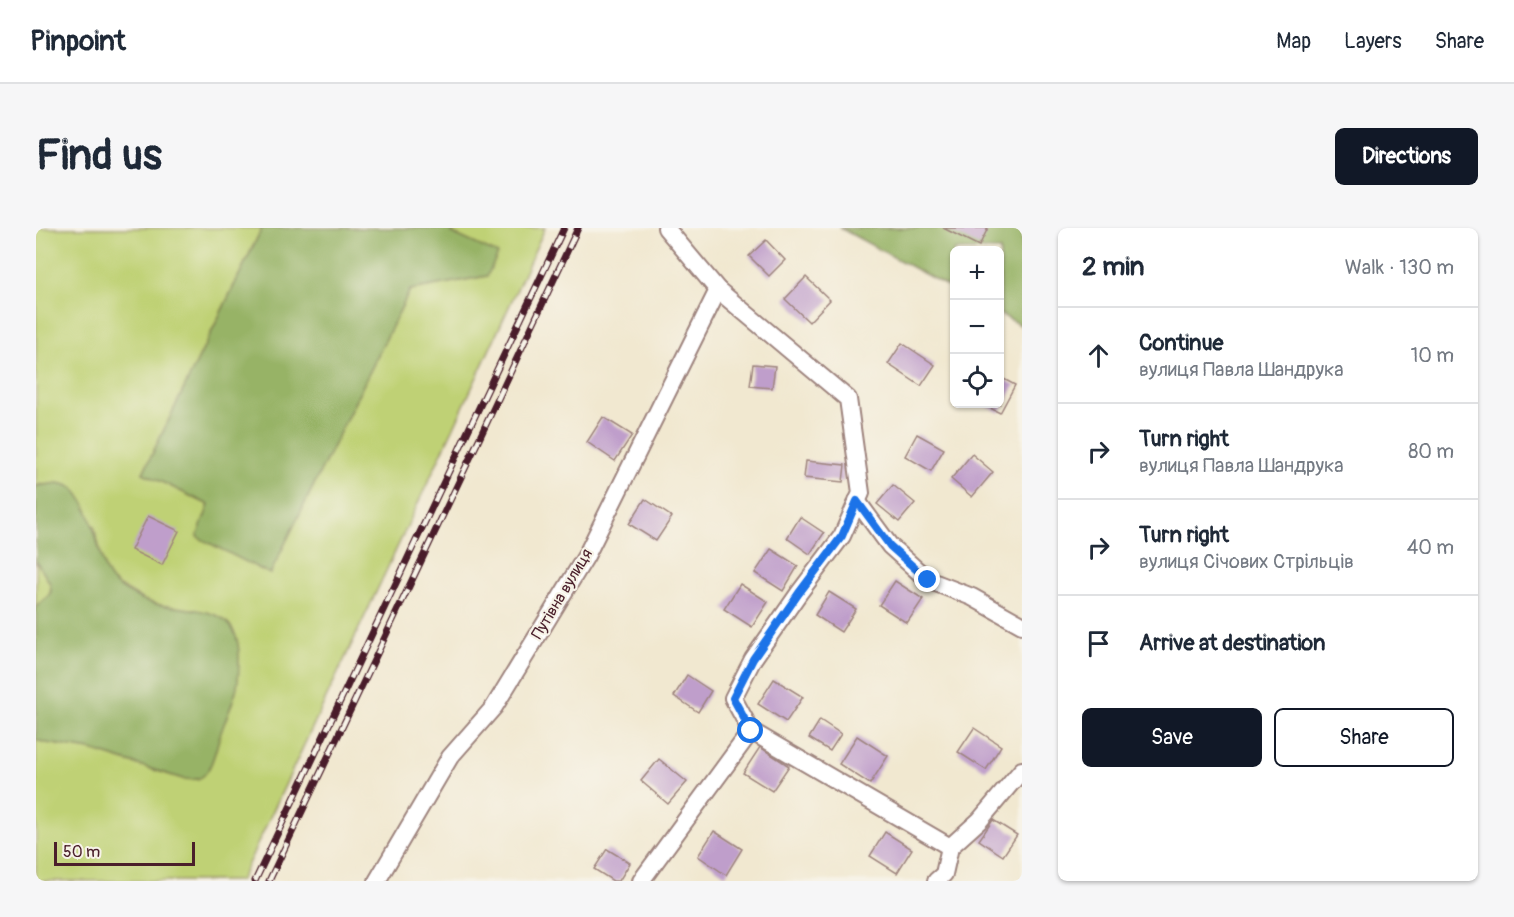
<!DOCTYPE html>
<html lang="en">
<head>
<meta charset="utf-8">
<style>
	body { margin:0; font-family:Pangolin,sans-serif; background:#f6f6f7; color:#1f2937 }
	.controls { position:absolute; right:18px; top:18px; display:grid; overflow:hidden; border-radius:9px; box-shadow:0 2px 4px #0004 }
	.controls button { width:54px; height:54px; display:grid; place-items:center; padding:0; border:0; border-bottom:2px solid #e0e1e3; background:#fff; color:#1f2937; font:30px sans-serif }
	.scale { position:absolute; left:18px; bottom:15px; width:141px; box-sizing:border-box; padding-left:6px; border:3px solid #4a1f2b; border-top:0; font-size:16px; line-height:21px; white-space:nowrap; color:#4a1f2b; -webkit-text-stroke:4px #f7f3e8; paint-order:stroke }
	.stop { position:absolute; width:18px; height:18px; margin:-14px; border:4px solid #1a73e8; border-radius:50%; background:#fff }
	.stop.end { background:#1a73e8; border-color:#fff; box-shadow:0 2px 6px #0008 }
	.list { margin:0; padding:0; list-style:none }
	h2 { display:flex; justify-content:space-between; align-items:center; height:78px; margin:0; padding:0 24px; font-size:26px }
	h2 small { font-size:20px; font-weight:400; color:#747a83 }
	.list li { display:grid; grid-template-columns:39px 1fr auto; gap:18px; align-items:center; box-sizing:border-box; height:96px; padding:0 24px; border-top:2px solid #e0e1e3 }
	.list b { display:block; font-size:22px; white-space:nowrap }
	.list p { margin:0; font-size:20px; white-space:nowrap; color:#747a83 }
	.list em { font-size:20px; font-style:normal; color:#747a83 }
	.actions { display:flex; gap:12px; padding:18px 24px }
	.actions a { flex:1; padding:14px 0; border:2px solid #111827; border-radius:9px; text-align:center; font-size:21px; color:#111827 }
	.actions .main { background:#111827; color:#fff }
	.icon { flex:none; width:33px; height:33px; fill:none; stroke:currentColor; stroke-width:2; stroke-linecap:round; stroke-linejoin:round }
	.map { position:relative; flex:none; width:986px; height:653px; overflow:hidden; border-radius:9px }
	header { display:flex; align-items:center; gap:36px; box-sizing:border-box; height:84px; padding:0 30px; background:#fff; border-bottom:2px solid #e0e1e3 }
	header strong { font-size:28px }
	nav { display:flex; gap:33px; margin-inline-start:auto; font-size:21px }
	.intro { display:flex; align-items:center; justify-content:space-between; box-sizing:border-box; height:144px; padding:0 36px }
	h1 { margin:0; font-size:42px }
	.button { padding:15px 27px; border-radius:9px; background:#111827; color:#fff; font-size:21px; font-weight:700 }
	main { display:flex; gap:36px; padding:0 36px }
	aside { flex:1; background:#fff; border-radius:9px; box-shadow:0 2px 4px #0004 }
	.map>svg:first-child { display:block }
	.green { fill:#bfd174; stroke:#847850; stroke-width:1.5 }
	.forest { fill:#97b366; stroke:#706948; stroke-width:1.5 }
	.building { fill:#bf9ecb }
	.lines { fill:none; stroke-linecap:round; stroke-linejoin:round }
	.minor-casing { stroke:#9e847e; stroke-width:20 }
	.minor { stroke:#fff; stroke-width:16 }
	.rail-casing { stroke:#4a1f2b; stroke-width:7 }
	.rail { stroke:#f7f3e8; stroke-width:4.5; stroke-dasharray:14; stroke-linecap:butt }
	.route { stroke:#1a73e8; stroke-width:8 }
	.labels { text-anchor:middle; dominant-baseline:central; stroke-width:4.5; stroke-linejoin:round; paint-order:stroke }
	.street-label { font-size:16px; fill:#4a1f2b; stroke:#f7f3e8 }
</style>
</head>
<body>
<header>
<strong>Pinpoint</strong>
<nav><a>Map</a><a>Layers</a><a>Share</a></nav>
</header>
<div class="intro"><h1>Find us</h1><a class="button">Directions</a></div>
<main>
<div class="map">
<svg width="986" height="653" viewBox="0 0 986 653">
	<rect width="100%" height="100%" fill="#f7f3e8"/>
	<filter id="ink" filterUnits="userSpaceOnUse"><feTurbulence type="fractalNoise" baseFrequency=".0167" numOctaves="2"/><feDisplacementMap in="SourceGraphic" scale="12" xChannelSelector="R" yChannelSelector="G"/><feConvolveMatrix kernelMatrix="1 2 1 2 8 2 1 2 1" color-interpolation-filters="sRGB"/></filter>
	<filter id="wash" filterUnits="userSpaceOnUse"><feTurbulence type="fractalNoise" baseFrequency=".008" numOctaves="4" result="noise"/><feDisplacementMap in="SourceGraphic" scale="24" xChannelSelector="R" yChannelSelector="G"/><feGaussianBlur stdDeviation="1.35" result="paint"/><feColorMatrix in="noise" values="0 0 0 0 0 0 0 0 0 0 0 0 0 0 0 0 0 1.4 0 .05"/><feComposite in="paint" operator="in"/></filter>
	<g filter="url(#wash)">
		<rect width="100%" height="100%" fill="#f1e8d0"/>
		<!-- green -->
		<g class="green">
			<polygon points="0,0 226,0 107,245 173,277 162,309 234,346 374,62 451,48 416,4 418,0 509,0 418,199 204,653 0,653 0,512 11,515 55,522 147,551 162,551 177,530 185,501 161,382 123,377 109,373 83,358 75,352 69,343 58,298 6,256 0,258"/>
			<path d="M0 333C5 341 18 355 14 365 12 370 4 374 0 379Z"/>
		</g>
		<!-- forest -->
		<g class="forest">
			<polygon points="226,0 418,0 416,5 462,26 451,48 374,62 234,346 161,309 173,277 107,245"/>
			<polygon points="804,0 986,0 986,98 964,86 964,22 918,22 918,62"/>
			<path d="M22 255C28 256 34 257 39 262 51 273 59 304 63 320 66 331 68 344 76 353 87 363 110 375 125 377 163 384 204 378 203 430 203 442 203 455 199 466 194 484 185 500 181 518 178 528 173 549 161 551 157 552 151 551 147 551L55 522 11 515 0 512V379L13 367 15 363 14 355 0 333V258Z"/>
		</g>
		<g id="blocks">
			<!-- building -->
			<g class="building">
				<polygon points="907,0 952,0 943,18"/>
				<polygon points="730,12 749,32 733,48 713,28"/>
				<polygon points="770,49 794,72 773,94 749,71"/>
				<polygon points="866,115 899,137 885,158 852,136"/>
				<polygon points="717,136 739,138 736,160 714,158"/>
				<polygon points="964,149 979,157 964,185 946,176 964,176"/>
				<polygon points="567,189 596,207 579,233 551,214"/>
				<polygon points="881,206 908,221 895,243 869,228"/>
				<polygon points="936,226 957,244 936,269 915,251"/>
				<polygon points="770,233 809,237 807,254 768,250"/>
				<polygon points="857,257 879,275 863,294 841,276"/>
				<polygon points="609,271 636,289 620,313 593,296"/>
				<polygon points="112,288 143,303 126,337 95,322"/>
				<polygon points="764,289 788,305 774,326 751,310"/>
				<polygon points="735,321 762,338 747,363 719,345"/>
				<polygon points="859,353 887,371 871,395 843,377"/>
				<polygon points="704,356 732,374 716,399 688,381"/>
				<polygon points="793,364 820,381 805,404 779,387"/>
				<polygon points="651,447 675,463 662,484 638,468"/>
				<polygon points="738,451 767,469 750,494 722,476"/>
				<polygon points="784,492 805,506 794,523 773,510"/>
				<polygon points="938,500 965,518 950,542 922,524"/>
				<polygon points="821,508 852,528 834,556 803,536"/>
				<polygon points="724,519 753,538 736,563 707,545"/>
				<polygon points="623,531 651,554 632,576 605,553"/>
				<polygon points="957,592 981,607 967,628 943,612"/>
				<polygon points="678,603 706,621 690,647 662,628"/>
				<polygon points="849,604 876,621 861,645 834,628"/>
				<polygon points="571,621 594,635 583,653 577,653 558,641"/>
			</g>
		</g>
	</g>
	<g filter="url(#ink)">
		<use href="#blocks" fill-opacity="0" stroke="#9e847e" stroke-width="1.5"/>
		<g class="lines">
			<!-- minor casing -->
			<g class="minor-casing">
				<g id="minor">
					<polyline points="821,273 854,318 892,352 936,369 986,397"/>
					<polyline points="715,503 914,619"/>
					<polyline points="341,653 414,529 458,479 550,328 682,62"/>
					<polyline points="605,653 715,503 697,470 717,431 763,365 806,308 825,265 812,171 682,62 630,0"/>
					<polyline points="900,653 908,646 914,619 944,592 986,542"/>
				</g>
			</g>
			<!-- minor -->
			<use href="#minor" class="minor"/>
			<!-- rail casing -->
			<g class="rail-casing">
				<g id="rail">
					<polyline points="219,653 528,0"/>
					<polyline points="233,653 445,207 542,0"/>
				</g>
			</g>
			<!-- rail -->
			<use href="#rail" class="rail"/>
		</g>
	</g>
	<g class="lines" filter="url(#ink)">
		<!-- route -->
		<polyline class="route" points="715,503 697,470 717,431 763,365 806,308 821,273 854,318 892,352"/>
	</g>
	<g class="labels">
		<!-- street labels -->
		<g class="street-label">
			<text transform="translate(526 366) rotate(-59)">Путівна вулиця</text>
		</g>
	</g>
</svg>
<div class="controls">
<button>+</button>
<button>−</button>
<button><svg class="icon" aria-label="locate" viewBox="0 0 24 24"><circle cx="12" cy="12" r="6"/><path d="M12 2v4M12 18v4M2 12h4M18 12h4"/></svg></button>
</div>
<div class="scale">50 m</div>
<div class="stop" style="left:715px;top:503px"></div>
<div class="stop end" style="left:892px;top:352px"></div>
</div>
<aside>
<h2>2 min<small>Walk · 130 m</small></h2>
<ul class="list">
<li><svg class="icon" aria-label="ahead" viewBox="0 0 24 24"><path d="M12 20V5M6 11l6-6 6 6"/></svg><div><b>Continue</b><p>вулиця Павла Шандрука</p></div><em>10 m</em></li>
<li><svg class="icon" aria-label="right" viewBox="0 0 24 24"><path d="M7 20v-9h11M14 6l5 5-5 5"/></svg><div><b>Turn right</b><p>вулиця Павла Шандрука</p></div><em>80 m</em></li>
<li><svg class="icon" aria-label="right" viewBox="0 0 24 24"><path d="M7 20v-9h11M14 6l5 5-5 5"/></svg><div><b>Turn right</b><p>вулиця Січових Стрільців</p></div><em>40 m</em></li>
<li><svg class="icon" aria-label="arrive" viewBox="0 0 24 24"><path d="M6 21V4h12l-3 4 3 4H6"/></svg><div><b>Arrive at destination</b></div></li>
</ul>
<div class="actions"><a class="main">Save</a><a>Share</a></div>
</aside>
</main>
</body>
</html>
